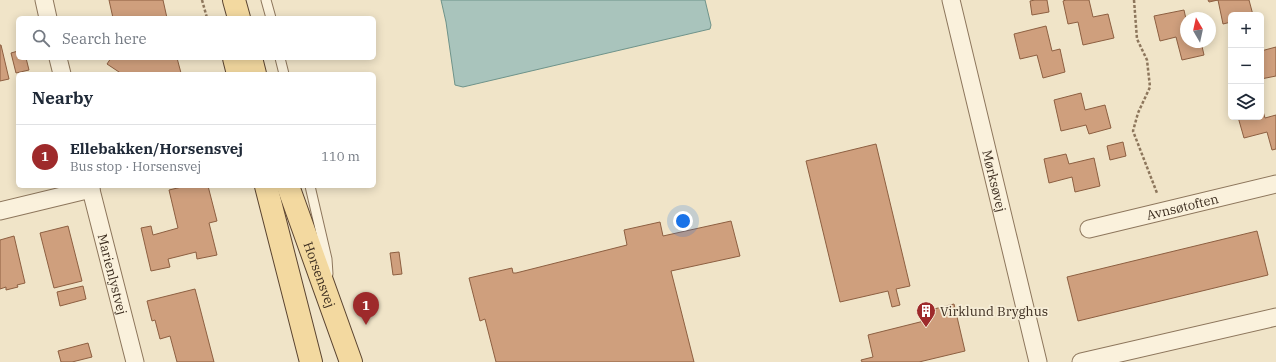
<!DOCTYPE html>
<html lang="en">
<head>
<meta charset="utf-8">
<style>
	body { margin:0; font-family:"IBM Plex Serif",serif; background:#f6f6f7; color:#1f2937 }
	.controls { position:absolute; right:12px; top:12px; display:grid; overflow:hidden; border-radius:6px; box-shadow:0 2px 10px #0003 }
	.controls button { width:36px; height:36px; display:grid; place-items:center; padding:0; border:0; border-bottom:1px solid #e0e1e3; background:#fff; color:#1f2937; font:20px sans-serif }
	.compass { position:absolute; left:1180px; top:12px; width:36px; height:36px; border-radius:50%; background:#fff; box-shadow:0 2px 10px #0003; rotate:351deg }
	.you { position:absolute; left:683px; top:221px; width:14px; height:14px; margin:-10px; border:3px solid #fff; border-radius:50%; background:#1a73e8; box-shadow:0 0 0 6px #1a73e833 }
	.badge { display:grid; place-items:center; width:26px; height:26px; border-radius:50%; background:#9e2a2b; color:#fff; font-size:13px; font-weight:700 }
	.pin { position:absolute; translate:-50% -33px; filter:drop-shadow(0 1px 2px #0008) }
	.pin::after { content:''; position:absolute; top:21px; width:14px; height:12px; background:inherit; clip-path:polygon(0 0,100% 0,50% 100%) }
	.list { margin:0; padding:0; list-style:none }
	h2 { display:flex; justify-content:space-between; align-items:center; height:52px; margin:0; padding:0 16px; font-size:17px }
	h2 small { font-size:13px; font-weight:400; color:#747a83 }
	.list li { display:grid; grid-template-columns:26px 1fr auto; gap:12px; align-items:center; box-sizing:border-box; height:64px; padding:0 16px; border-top:1px solid #e0e1e3 }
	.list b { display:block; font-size:15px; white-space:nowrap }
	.list p { margin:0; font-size:13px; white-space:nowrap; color:#747a83 }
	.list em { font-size:13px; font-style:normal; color:#747a83 }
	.icon { flex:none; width:22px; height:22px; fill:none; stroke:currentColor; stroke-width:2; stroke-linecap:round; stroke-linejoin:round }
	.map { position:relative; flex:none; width:1276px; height:362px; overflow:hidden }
	.search { position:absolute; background:#fff; box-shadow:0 2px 10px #0003; left:16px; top:16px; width:360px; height:44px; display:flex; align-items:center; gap:10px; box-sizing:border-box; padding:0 14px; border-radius:6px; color:#747a83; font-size:15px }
	.panel { position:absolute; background:#fff; box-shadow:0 2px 10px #0003; left:16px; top:72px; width:360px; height:116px; border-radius:6px }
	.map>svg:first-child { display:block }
	.water { fill:#a9c4bc; stroke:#6f938a }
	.building { fill:#cf9f7d; stroke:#8d5f41 }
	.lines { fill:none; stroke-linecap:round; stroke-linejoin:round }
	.service-casing { stroke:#8d765c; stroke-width:11 }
	.minor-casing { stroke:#8d765c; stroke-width:19 }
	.primary-casing { stroke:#5b4430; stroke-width:24 }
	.path { stroke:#8d765c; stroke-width:2.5; stroke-dasharray:3 2; stroke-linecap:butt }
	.service { stroke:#faf1dc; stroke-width:9 }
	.minor { stroke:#faf1dc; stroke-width:17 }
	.primary { stroke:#f3d9a0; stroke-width:22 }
	.labels { text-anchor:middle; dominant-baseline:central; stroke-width:3.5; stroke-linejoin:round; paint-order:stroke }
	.street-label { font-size:13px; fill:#3d2e20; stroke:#f7eed8 }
	.poi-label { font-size:13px; fill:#3d2e20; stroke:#f7eed8; text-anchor:start }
</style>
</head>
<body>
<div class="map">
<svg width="1276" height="362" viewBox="0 0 1276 362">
	<rect width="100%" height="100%" fill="#f0e4c8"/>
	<!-- water -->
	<polygon class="water" points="441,0 705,0 711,25 710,29 463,87 455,85 446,22"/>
	<!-- building -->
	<g class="building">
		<polygon points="109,0 163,0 167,18 113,18"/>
		<polygon points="1035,0 1047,0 1049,12 1032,15 1030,1"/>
		<polygon points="1066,0 1089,0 1093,17 1108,14 1114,38 1083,45 1078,22 1068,24 1063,1"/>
		<polygon points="1208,0 1249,0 1253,15 1231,15 1231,22 1223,24 1218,0 1209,2"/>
		<polygon points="1184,10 1186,19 1186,42 1201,42 1204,55 1182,60 1176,37 1160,41 1154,16"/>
		<polygon points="1046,26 1052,51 1060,49 1065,72 1043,78 1037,55 1020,59 1014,34"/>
		<polygon points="0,45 1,45 9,79 0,81"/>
		<polygon points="1276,47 1276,76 1261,79 1261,51"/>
		<polygon points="18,51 18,58 26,58 29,70 16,73 11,53"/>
		<polygon points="111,58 177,58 181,73 122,74 107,64"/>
		<polygon points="1081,93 1085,110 1105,105 1111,128 1089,134 1086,125 1061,131 1054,100"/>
		<polygon points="1261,108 1262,108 1265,118 1276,115 1276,149 1272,150 1267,132 1244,138 1238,117 1261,117"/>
		<polygon points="1123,142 1126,156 1110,160 1107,146"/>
		<polygon points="876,144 910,286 896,289 900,305 892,307 888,291 840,302 806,161"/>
		<polygon points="1066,154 1069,164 1094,158 1100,186 1075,192 1072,177 1049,183 1044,159"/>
		<polygon points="186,186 208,186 217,221 209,223 217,255 197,259 196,252 168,259 170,267 151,271 141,228 151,226 153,235 178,228 169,190"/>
		<polygon points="731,221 740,256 671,271 694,362 496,362 485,319 480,321 469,278 512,268 513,273 516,273 627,245 624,230 660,222 663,236"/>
		<polygon points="68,226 82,281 54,288 40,233"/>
		<polygon points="1257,231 1268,275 1078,321 1067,277"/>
		<polygon points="14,236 25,283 17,285 18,287 6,290 6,287 0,289 0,240"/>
		<polygon points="399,252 402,274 393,275 390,253"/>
		<polygon points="83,286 86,299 60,306 57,292"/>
		<polygon points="195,289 214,362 177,362 170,336 160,339 155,320 152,321 147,301"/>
		<polygon points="954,304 965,351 919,362 862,362 861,360 873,357 868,335 924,321 922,312"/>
		<polygon points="88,343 92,357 72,362 61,362 58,351"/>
	</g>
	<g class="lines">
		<!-- service casing -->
		<g class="service-casing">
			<g id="service">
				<polyline points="266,0 271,18"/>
				<polyline points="280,58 284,74"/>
				<polyline points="310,186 327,259 328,274"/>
			</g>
		</g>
		<!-- minor casing -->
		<g class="minor-casing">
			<g id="minor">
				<polyline points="44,0 48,18"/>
				<path id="s1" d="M951 0 1038 362"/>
				<polyline points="58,58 62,74"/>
				<path id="s2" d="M90 186 135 362"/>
				<polyline points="0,211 91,189"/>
				<path id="s3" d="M1089 229 1276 184"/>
				<polyline points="1081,362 1276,317"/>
			</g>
		</g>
		<!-- primary casing -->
		<g class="primary-casing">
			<g id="primary">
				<polyline points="234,0 239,18"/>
				<polyline points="234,58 238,74"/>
				<polyline points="251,58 255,74"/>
				<polyline points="266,186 311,362"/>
				<path id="s4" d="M288 186 351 362"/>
			</g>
		</g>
		<!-- path -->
		<g class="path">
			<polyline points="202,0 207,18"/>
			<polyline points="1134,0 1137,39 1147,60 1150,87 1138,113 1133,131 1157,193"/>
		</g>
		<!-- service -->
		<use href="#service" class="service"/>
		<!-- minor -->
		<use href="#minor" class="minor"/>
		<!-- primary -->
		<use href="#primary" class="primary"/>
	</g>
	<!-- icons -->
	<defs>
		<g id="building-pin" transform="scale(1)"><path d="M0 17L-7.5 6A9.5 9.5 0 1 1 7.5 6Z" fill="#9e2a2b" stroke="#f7eed8"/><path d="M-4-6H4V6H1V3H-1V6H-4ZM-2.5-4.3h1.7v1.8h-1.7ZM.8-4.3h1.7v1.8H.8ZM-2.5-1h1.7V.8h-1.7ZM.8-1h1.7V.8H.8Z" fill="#fff"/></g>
	</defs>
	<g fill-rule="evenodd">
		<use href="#building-pin" x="926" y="311"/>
	</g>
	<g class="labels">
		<!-- street labels -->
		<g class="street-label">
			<text stroke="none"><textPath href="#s1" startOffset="186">Mørksøvej</textPath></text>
			<text stroke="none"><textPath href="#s3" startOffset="96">Avnsøtoften</textPath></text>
			<text stroke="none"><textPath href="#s2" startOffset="91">Marienlystvej</textPath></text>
			<text stroke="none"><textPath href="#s4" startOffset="94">Horsensvej</textPath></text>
		</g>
		<!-- poi labels -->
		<g class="poi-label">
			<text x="940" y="311">Virklund Bryghus</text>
		</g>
	</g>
</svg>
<div class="controls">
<button>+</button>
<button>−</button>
<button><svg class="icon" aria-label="layers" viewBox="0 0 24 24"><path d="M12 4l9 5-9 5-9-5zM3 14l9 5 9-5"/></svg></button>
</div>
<svg class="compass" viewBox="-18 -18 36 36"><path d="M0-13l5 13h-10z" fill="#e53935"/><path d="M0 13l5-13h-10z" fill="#747a83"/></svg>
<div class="you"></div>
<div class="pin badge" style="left:366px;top:325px">1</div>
<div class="search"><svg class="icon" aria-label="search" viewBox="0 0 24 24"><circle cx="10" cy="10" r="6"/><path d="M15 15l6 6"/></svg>Search here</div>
<section class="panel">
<h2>Nearby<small></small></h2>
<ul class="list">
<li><span class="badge">1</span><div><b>Ellebakken/Horsensvej</b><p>Bus stop · Horsensvej</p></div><em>110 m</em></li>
</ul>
</section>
</div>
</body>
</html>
